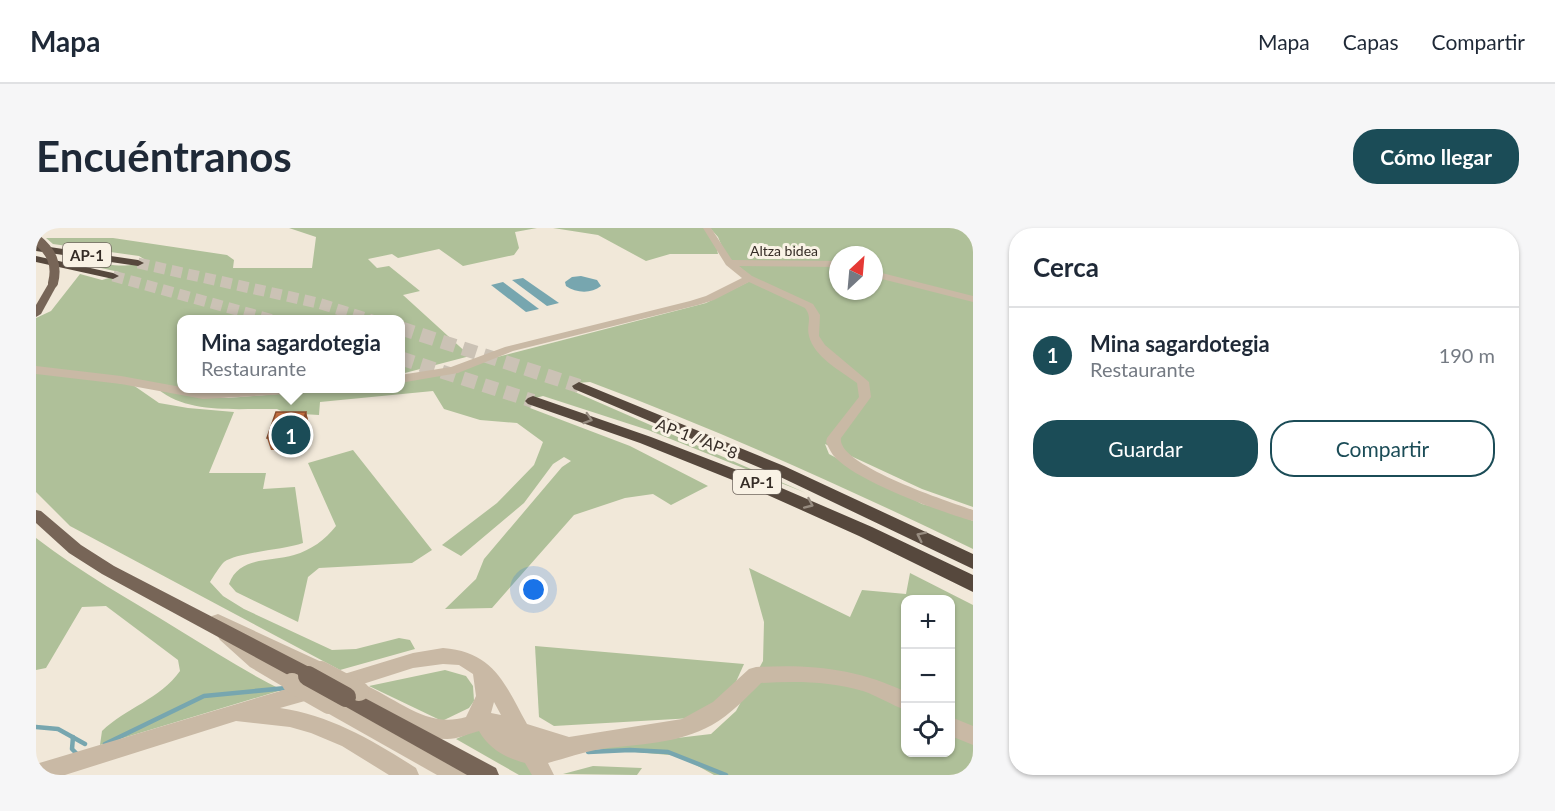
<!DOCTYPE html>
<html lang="es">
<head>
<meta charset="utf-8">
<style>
	body { margin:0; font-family:Lato,sans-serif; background:#f6f6f7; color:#1f2937 }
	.controls { position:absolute; right:18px; bottom:18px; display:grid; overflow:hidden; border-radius:12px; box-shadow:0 2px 4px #0004 }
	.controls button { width:54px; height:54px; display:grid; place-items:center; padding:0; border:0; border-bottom:2px solid #e0e1e3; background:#fff; color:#1f2937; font:30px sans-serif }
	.compass { position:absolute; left:793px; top:18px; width:54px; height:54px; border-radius:50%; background:#fff; box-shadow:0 2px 4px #0004; rotate:26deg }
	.you { position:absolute; left:498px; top:362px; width:21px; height:21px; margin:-15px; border:4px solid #fff; border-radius:50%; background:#1a73e8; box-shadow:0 0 0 9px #1a73e833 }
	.badge { display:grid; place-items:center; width:39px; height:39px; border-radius:50%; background:#1b4c57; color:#fff; font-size:20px; font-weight:700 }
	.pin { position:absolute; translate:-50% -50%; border:3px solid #fff; box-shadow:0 2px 6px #0006 }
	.popup { position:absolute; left:141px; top:87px; width:228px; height:78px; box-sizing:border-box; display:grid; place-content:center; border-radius:12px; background:#fff; filter:drop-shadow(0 2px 4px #0005); font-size:20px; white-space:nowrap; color:#747a83 }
	.popup b { font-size:22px; color:#1f2937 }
	.popup::after { content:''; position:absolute; left:50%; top:100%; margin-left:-12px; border:12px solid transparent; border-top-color:#fff }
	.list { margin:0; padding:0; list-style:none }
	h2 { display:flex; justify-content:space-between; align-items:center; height:78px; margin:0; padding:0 24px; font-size:26px }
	h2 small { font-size:20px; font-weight:400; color:#747a83 }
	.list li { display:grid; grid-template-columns:39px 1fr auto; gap:18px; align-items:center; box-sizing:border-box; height:96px; padding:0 24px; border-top:2px solid #e0e1e3 }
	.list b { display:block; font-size:22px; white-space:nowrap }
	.list p { margin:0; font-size:20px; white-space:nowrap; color:#747a83 }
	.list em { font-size:20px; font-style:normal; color:#747a83 }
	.actions { display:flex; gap:12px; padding:18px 24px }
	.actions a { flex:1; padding:14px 0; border:2px solid #1b4c57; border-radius:24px; text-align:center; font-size:21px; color:#1b4c57 }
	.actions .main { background:#1b4c57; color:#fff }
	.icon { flex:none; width:33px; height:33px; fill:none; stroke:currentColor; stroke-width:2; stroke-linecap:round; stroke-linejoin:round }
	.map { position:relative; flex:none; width:937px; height:547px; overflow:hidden; border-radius:24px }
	header { display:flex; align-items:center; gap:36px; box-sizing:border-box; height:84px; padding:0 30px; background:#fff; border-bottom:2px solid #e0e1e3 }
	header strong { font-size:28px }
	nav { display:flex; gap:33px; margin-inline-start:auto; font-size:21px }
	.intro { display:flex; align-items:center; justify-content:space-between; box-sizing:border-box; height:144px; padding:0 36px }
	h1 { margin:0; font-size:42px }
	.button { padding:15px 27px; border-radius:24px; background:#1b4c57; color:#fff; font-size:21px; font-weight:700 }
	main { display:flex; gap:36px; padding:0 36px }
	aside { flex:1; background:#fff; border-radius:24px; box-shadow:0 2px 4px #0004 }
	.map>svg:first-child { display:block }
	.green { fill:#afc099; fill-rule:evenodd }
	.water { fill:#77a6af }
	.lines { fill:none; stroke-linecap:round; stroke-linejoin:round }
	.stream { stroke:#77a6af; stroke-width:4.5 }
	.highway-tunnel-far1 { stroke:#cbc2b5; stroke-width:11; stroke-dasharray:11 6; stroke-linecap:butt }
	.highway-tunnel { stroke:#cbc2b5; stroke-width:14; stroke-dasharray:14 8; stroke-linecap:butt }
	.minor { fill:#c9b9a5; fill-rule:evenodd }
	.major { fill:#776557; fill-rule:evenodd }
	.highway { fill:#56483d; fill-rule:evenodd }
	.minor-bridge { stroke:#c9b9a5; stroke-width:20 }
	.major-bridge-far1 { stroke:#776557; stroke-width:10 }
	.major-bridge { stroke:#776557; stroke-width:20 }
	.wall { fill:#ab6038 }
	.shaded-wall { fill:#8b4e2e }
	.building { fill:#c77041; stroke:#8b4e2e; stroke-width:1.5 }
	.oneway { stroke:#978c80 }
	.labels { text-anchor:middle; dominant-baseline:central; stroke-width:6; stroke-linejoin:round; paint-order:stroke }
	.far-street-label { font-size:14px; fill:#352c26; stroke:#f9f2e5 }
	.shield { fill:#f9f2e5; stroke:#70675f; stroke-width:1.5 }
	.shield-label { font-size:15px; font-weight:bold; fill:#352c26 }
	.street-label { font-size:16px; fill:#352c26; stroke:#f9f2e5 }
</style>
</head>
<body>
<header>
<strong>Mapa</strong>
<nav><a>Mapa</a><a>Capas</a><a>Compartir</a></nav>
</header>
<div class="intro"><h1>Encuéntranos</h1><a class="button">Cómo llegar</a></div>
<main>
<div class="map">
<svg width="937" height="547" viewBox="0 0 937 547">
	<rect width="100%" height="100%" fill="#f1e8d9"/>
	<!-- green -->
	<g class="green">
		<path d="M253 0H501L479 4 483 20 478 27 427 38 403 21 362 30 356 26 332 31 341 40 353 38 384 63 367 67 434 128 365 146 364 92H146L145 160 0 140V90L15 83 44 46 66 52 83 47V44L29 32 28 28C48 31 94 46 108 31L103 28 17 16 10 10H77L191 27 198 32 197 40H276L280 9Z"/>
		<polygon points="517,0 669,0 679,12 682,26 634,26 610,33 562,7"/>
		<path d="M674 0H937V279L886 261 789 216 793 226 886 276 914 283 937 293V321C811 260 685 203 554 154L540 155 539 164 770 265 612 202 507 168 492 172 494 180 594 218 672 258 635 277 617 266 589 270 538 287 456 380 409 381 440 351 448 331 526 239 535 233 528 229 517 236 488 275 425 328 406 317 461 275 498 237 507 214 481 195 444 192 408 181 397 163 284 174 283 187 249 185 241 181C204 180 152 187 122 161L163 169 192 170 305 161 364 160 365 154 670 75 718 51 690 28 682 9ZM802 27H838V63H802Z"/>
		<path d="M0 144 97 157 123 175 152 180 198 184 173 245H230L227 261 259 259 267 315C247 322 202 324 188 334 183 339 178 348 174 354L187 368 208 381 296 422 320 421 363 410 374 412 379 421 304 442 34 298 0 264Z"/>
		<path d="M317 222 396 322 376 335 283 340 272 349 262 394 200 364 193 356C203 328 235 334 258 327 275 322 289 312 300 298L272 235Z"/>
		<path d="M0 310C47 346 93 371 143 402 177 423 210 444 246 462L64 517 66 503C90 480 124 471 144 443L142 432 70 378 46 379 10 440 0 442Z"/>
		<path d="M713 340 814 389 826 362 870 366 874 345 937 377V547H678L644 528 556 520 675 506 700 483 727 433 728 394ZM870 371H915V524H870Z"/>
		<polygon points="499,418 708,436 699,456 683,475 657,490 518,498 503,489"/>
		<polygon points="409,442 430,448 437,458 438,473 433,480 406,493 333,458"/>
		<polygon points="442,501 488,532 497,547 483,547 420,511"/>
		<polygon points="557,538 606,540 601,547 527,546"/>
	</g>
	<!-- water -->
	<g class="water">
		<path d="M545 48 561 52 565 58C555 66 540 65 530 58L529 54 536 49Z"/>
		<polygon points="487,50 523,75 511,78 476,52"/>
		<polygon points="467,54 503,81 490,84 455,57"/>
	</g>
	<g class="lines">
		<!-- stream -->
		<g class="stream">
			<polyline points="0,499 22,501 49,516"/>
			<polyline points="37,509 36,521 41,526"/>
			<polyline points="69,516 168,468 250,460"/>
			<polyline points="552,524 594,522 632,524 690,547"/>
		</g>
		<!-- highway-tunnel-far1 -->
		<g class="highway-tunnel-far1">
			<polyline points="102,35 282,75 336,92"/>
			<polyline points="77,48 237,92"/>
		</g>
		<!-- highway-tunnel -->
		<g class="highway-tunnel">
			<polyline points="364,100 543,158"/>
			<polyline points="364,130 497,173"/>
		</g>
		<!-- minor -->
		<g class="minor">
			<path d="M667 0H675L696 32 802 33V39L703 38 716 48 777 76 784 87 783 108 789 117 833 154 835 169 805 210C800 237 914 274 937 282V293C904 284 817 252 797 227 794 223 792 218 790 214L791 210 823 169 821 155C805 143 778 129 773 108 770 97 777 90 769 80L713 54 678 72 662 77 477 123 422 145 364 155V147L415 139 469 119 654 73 670 68 706 50 690 37Z"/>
			<polygon points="838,43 937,68 937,74 838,49"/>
			<polygon points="0,138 85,148 167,163 292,160 286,164 167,171 85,156 0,146"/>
			<path d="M182 386 292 437 295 443 292 449 285 451 211 415 263 449 264 458 276 455 283 457 286 463 283 469 244 480C294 487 338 513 380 540L383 547H353L306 518 275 505 254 499 200 493 29 547H0V536L251 461 214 439 184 412 181 407 184 402 176 398 173 393 176 388Z"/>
			<path d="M407 420C458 424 469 456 491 496L533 509 646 491 677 474 713 441 720 439C773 436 821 440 870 464V482C855 477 842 468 827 463 794 453 759 453 725 455 710 470 695 486 676 497 642 516 603 516 565 521 547 524 530 530 512 535L518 547H496L489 535C470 530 453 521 443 503 432 506 422 511 411 511 377 511 344 485 316 469L314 460 302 464 295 462 292 456 295 450 377 425ZM407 436 423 437 437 446 440 468 430 489C391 501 362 471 327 456L377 440ZM458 474 465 487 455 485Z"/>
			<polygon points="293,467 430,540 433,547 401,547 286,482 283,476 286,470"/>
			<polygon points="915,489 937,498 937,517 915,508"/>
		</g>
		<!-- major -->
		<g class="major">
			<polygon points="17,52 22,55 5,86 0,89 0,77 14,53"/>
			<polygon points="0,282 5,283 45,317 78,338 279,442 282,448 279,454 272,456 265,454 66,346 33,325 0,295"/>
			<polygon points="310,460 460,540 463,547 431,547 303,475 300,469 303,463"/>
		</g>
		<!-- highway -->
		<g class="highway">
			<polygon points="0,17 102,32 108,35 102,38 0,23"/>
			<polygon points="0,28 77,45 83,48 77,51 0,34"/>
			<polygon points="543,154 748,238 937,326 937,341 736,245 538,161 536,158"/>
			<polygon points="497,168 615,209 727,252 836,299 937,347 937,364 823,308 714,259 604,215 492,176 489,173 492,170"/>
		</g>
		<!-- minor-bridge -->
		<g class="minor-bridge">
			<polyline points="285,443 323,463"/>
			<polyline points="256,455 293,476"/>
		</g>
		<!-- major-bridge-far1 -->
		<path class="major-bridge-far1" d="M0 11C15 23 22 36 17 55"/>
		<!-- major-bridge -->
		<polyline class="major-bridge" points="272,448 310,469"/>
	</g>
	<!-- wall -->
	<polygon class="wall" points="270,184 273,196 266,217 252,218 250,222 235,222 231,210"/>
	<!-- shaded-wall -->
	<g class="shaded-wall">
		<polygon points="270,184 273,196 266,217 263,205"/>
		<polygon points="249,205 252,218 250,222 247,209"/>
	</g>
	<!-- building -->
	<polygon class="building" points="240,184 270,184 263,205 249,205 247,209 231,210"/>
	<!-- one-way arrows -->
	<defs><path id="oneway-chevron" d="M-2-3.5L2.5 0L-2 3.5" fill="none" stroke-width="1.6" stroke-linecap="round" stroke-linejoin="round" transform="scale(1.5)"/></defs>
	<g class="oneway">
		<use href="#oneway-chevron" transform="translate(552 191) rotate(18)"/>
		<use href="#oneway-chevron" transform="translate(773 276) rotate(24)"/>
		<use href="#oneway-chevron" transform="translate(885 308) rotate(-154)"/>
	</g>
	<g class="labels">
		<!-- far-street labels -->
		<g class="far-street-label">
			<text x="748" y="22">Altza bidea</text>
		</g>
		<!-- shield labels -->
		<g class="shield">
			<rect x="27" y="15" width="48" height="24" rx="4.5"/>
			<rect x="697" y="242" width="48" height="24" rx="4.5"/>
		</g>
		<g class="shield-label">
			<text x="51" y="27">AP-1</text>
			<text x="721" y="254">AP-1</text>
		</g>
		<!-- street labels -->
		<g class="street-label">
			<text transform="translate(661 210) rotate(21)">AP-1 / AP-8</text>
		</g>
	</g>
</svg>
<div class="controls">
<button>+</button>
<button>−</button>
<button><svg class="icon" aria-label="locate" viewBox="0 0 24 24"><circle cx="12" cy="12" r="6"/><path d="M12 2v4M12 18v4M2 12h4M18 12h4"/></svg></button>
</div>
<svg class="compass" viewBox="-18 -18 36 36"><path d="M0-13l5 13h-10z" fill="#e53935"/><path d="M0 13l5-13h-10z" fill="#747a83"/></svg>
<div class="you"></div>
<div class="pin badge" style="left:255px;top:207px">1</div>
<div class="popup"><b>Mina sagardotegia</b>Restaurante</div>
</div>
<aside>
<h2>Cerca<small></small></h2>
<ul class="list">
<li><span class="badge">1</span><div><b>Mina sagardotegia</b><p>Restaurante</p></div><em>190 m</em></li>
</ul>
<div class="actions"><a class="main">Guardar</a><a>Compartir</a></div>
</aside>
</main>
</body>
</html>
